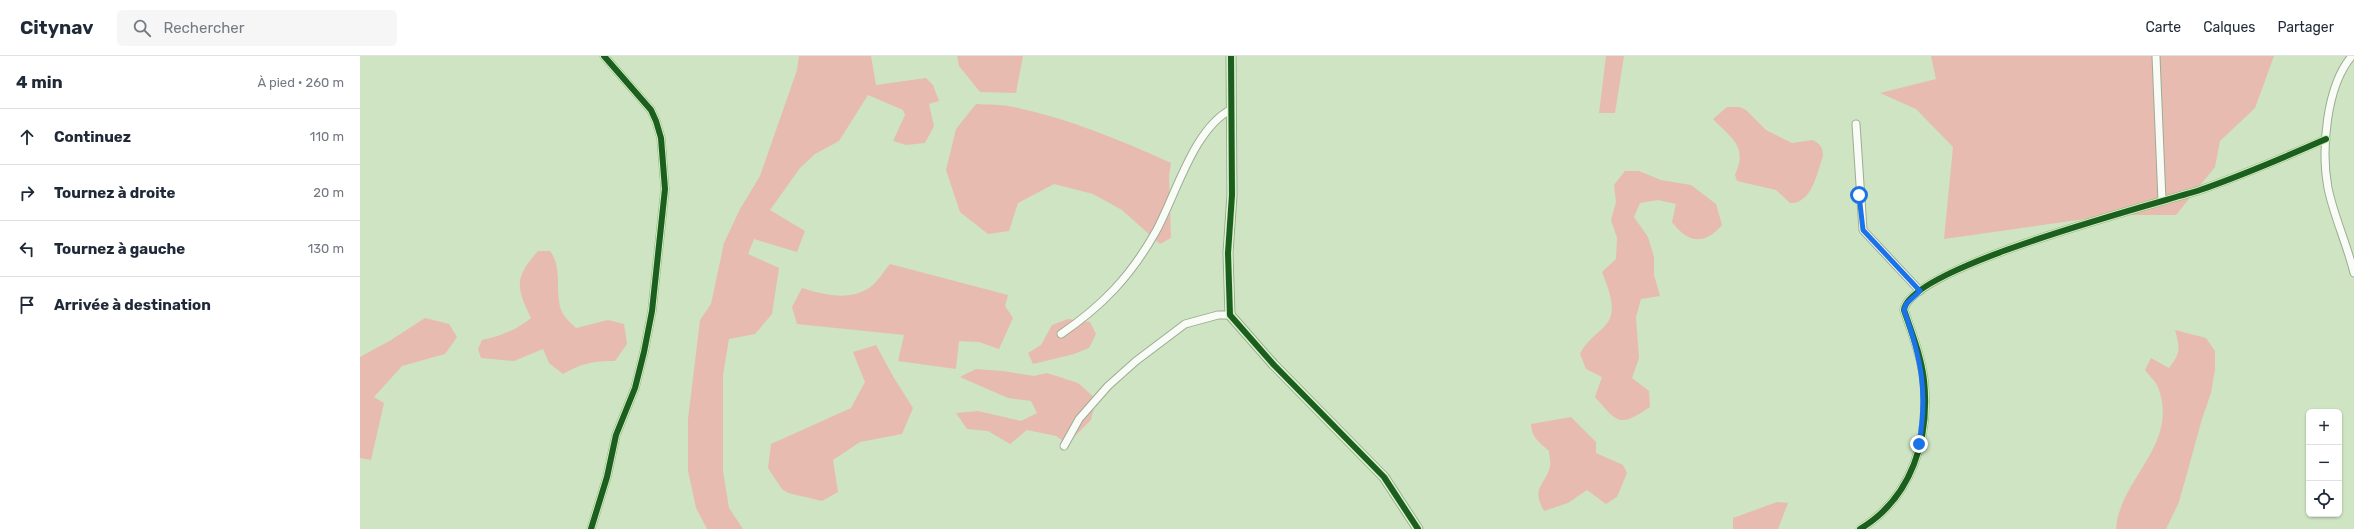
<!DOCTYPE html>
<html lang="fr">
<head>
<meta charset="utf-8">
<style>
	body { margin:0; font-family:Rubik,sans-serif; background:#f6f6f7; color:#1f2937 }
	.controls { position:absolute; right:12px; bottom:12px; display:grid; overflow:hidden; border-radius:6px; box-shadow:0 1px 3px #0004 }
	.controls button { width:36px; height:36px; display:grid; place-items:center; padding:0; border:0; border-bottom:1px solid #e0e1e3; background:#fff; color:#1f2937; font:20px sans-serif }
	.stop { position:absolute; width:12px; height:12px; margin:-9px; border:3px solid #1a73e8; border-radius:50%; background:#fff }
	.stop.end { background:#1a73e8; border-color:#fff; box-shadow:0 1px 4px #0008 }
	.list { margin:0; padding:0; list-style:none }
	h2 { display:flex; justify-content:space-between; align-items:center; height:52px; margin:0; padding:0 16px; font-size:17px }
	h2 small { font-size:13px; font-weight:400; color:#747a83 }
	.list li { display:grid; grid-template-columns:26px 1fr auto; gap:12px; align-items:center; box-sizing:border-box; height:56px; padding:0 16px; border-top:1px solid #e0e1e3 }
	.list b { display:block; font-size:15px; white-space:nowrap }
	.list em { font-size:13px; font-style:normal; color:#747a83 }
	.icon { flex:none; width:22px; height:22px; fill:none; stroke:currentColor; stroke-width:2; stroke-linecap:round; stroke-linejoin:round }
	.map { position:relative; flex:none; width:1994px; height:473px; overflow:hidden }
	header { display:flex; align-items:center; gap:24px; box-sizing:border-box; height:56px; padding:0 20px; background:#fff; border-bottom:1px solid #e0e1e3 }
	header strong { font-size:19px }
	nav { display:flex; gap:22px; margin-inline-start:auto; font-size:14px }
	.search { width:280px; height:36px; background:#f6f6f7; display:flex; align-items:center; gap:10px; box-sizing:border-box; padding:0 14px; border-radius:6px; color:#747a83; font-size:15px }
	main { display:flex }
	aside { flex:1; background:#fff }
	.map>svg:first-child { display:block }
	.green { fill:#e8bbb1 }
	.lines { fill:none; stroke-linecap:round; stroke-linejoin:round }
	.minor-casing { stroke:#9cac92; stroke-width:9 }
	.tertiary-casing { stroke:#9cac92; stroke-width:11 }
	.minor { stroke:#f8fbf6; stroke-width:7 }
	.tertiary { stroke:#f8fbf6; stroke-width:9 }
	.cycleway-casing { stroke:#cbf3b3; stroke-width:8 }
	.cycleway { stroke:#1b5e20; stroke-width:6 }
	.route { stroke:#1a73e8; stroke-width:5 }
</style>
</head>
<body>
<header>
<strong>Citynav</strong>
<div class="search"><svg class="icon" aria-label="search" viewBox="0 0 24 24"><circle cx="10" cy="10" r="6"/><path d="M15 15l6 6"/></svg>Rechercher</div>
<nav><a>Carte</a><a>Calques</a><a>Partager</a></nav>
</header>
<main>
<aside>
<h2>4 min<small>À pied · 260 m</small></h2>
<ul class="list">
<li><svg class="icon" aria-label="ahead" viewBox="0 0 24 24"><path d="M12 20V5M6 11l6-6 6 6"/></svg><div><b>Continuez</b></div><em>110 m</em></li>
<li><svg class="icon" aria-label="right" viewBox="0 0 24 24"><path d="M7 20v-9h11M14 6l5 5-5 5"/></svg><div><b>Tournez à droite</b></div><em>20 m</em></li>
<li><svg class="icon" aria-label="left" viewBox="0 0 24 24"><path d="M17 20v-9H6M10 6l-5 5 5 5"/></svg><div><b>Tournez à gauche</b></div><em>130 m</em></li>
<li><svg class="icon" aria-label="arrive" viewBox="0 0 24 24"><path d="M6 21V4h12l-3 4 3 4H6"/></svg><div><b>Arrivée à destination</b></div></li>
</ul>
</aside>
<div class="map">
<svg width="1994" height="473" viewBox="0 0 1994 473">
	<rect width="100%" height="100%" fill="#cee4c2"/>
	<!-- green -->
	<g class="green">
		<polygon points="439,0 511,0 516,29 566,22 573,29 579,45 569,48 574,70 565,87 546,89 533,85 545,59 543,54 508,39 479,85 455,98 440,112 410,154 445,175 437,196 394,183 388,198 419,212 412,258 395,278 369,283 363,319 363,415 369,452 383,473 347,473 336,452 328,415 328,363 340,264 351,248 364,187 380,153 400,120 437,14"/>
		<polygon points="597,0 663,0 656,37 620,36 599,10"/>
		<polygon points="1246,0 1264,0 1255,57 1239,57"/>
		<polygon points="1571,0 1914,0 1895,52 1860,85 1855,111 1816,159 1754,159 1584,183 1593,91 1556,53 1520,37 1576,23"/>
		<path d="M616 48C628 49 641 48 653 51 707 62 760 84 811 107L809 120 811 182 800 188 762 154 733 138 694 128 658 147 649 175 628 178 600 156 586 114 596 73Z"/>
		<path d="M1367 51H1380L1386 54 1406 74 1432 87 1453 84C1460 88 1463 91 1463 100 1457 117 1452 148 1430 147L1416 134 1377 125 1375 119C1388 90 1372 83 1353 63Z"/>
		<path d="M1265 115H1279L1301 124 1331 129 1356 148 1362 169C1344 190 1328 187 1312 166L1316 148 1298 144 1280 147 1274 161 1288 181 1294 201V219L1300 240 1281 243 1276 261 1279 302 1272 322 1289 335 1290 351C1259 372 1258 367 1235 341L1242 321 1226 313 1220 298C1227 284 1234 281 1245 270 1259 255 1248 232 1242 216L1256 203 1257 182 1251 164 1256 146 1254 129Z"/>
		<path d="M178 195H190C204 213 193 239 203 258 206 263 212 268 216 272L248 264 264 268 267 288 255 305C232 305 223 307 203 318L189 307 183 293 154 305 121 302 118 293 122 284C141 280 156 274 171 262 156 231 154 222 178 195Z"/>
		<path d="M530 208 648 239 645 250 653 262 639 293 619 286 599 285 596 313 538 305 544 279 437 268 432 251 442 232C465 239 488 245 509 232 517 227 524 215 530 208Z"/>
		<polygon points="65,262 89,268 97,281 85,298 42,310 14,341 24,347 11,404 0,402 0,301 31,284"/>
		<polygon points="708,263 730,266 736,278 729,292 714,298 673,308 668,297 681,289 692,269"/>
		<path d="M1815 274 1846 282 1855 295V313L1851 337 1842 363 1819 446 1806 473H1756C1760 421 1820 389 1798 331 1795 325 1789 319 1785 314L1791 302 1809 312C1821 297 1820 292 1815 274Z"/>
		<polygon points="516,289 534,322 553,352 542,378 500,386 473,404 478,436 462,445 428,437 422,433 408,412 411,388 491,352 505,326 493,296"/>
		<polygon points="616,313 643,315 674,320 687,317 718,327 736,343 731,364 707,388 696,380 667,374 650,388 628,375 607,373 596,357 618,355 661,365 677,357 671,345 648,342 600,321"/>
		<path d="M1211 361 1236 386V397L1263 409 1267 417 1257 441 1246 448 1227 434 1208 447 1184 455C1171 431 1184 431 1190 411 1191 406 1189 399 1189 395 1180 387 1171 381 1171 368Z"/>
		<polygon points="1417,446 1428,447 1418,473 1373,473 1373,462"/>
	</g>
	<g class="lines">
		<!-- minor casing -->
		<g class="minor-casing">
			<g id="minor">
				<polyline points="1796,0 1802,145"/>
				<path d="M1992 0C1966 30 1961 94 1968 132 1974 161 1987 188 1994 217"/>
				<polyline points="1496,68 1503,174 1560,235"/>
				<path d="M701 278C742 250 770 221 795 177 815 142 833 72 872 53"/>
				<polyline points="704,390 719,363 748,330 776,305 825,268 858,259 870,259"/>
				<polyline points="231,473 247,421 256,379 275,332 284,296 292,255 305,133 301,82 296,65 291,54 244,0"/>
				<path d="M1500 473C1552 442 1570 382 1564 324 1561 300 1552 277 1544 254 1549 211 1796 148 1840 134 1883 119 1925 101 1966 83"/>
			</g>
		</g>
		<!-- tertiary casing -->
		<g class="tertiary-casing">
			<polyline id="tertiary" points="871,0 872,139 868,197 870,259 914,309 1024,421 1058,473"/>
		</g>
		<!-- minor -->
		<use href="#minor" class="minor"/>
		<!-- tertiary -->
		<use href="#tertiary" class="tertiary"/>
		<!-- cycleway casing -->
		<g class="cycleway-casing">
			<g id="cycleway">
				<polyline points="871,0 872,139 868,197 870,259 914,309 1024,421 1058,473"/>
				<polyline points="231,473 247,421 256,379 275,332 284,296 292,255 305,133 301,82 296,65 291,54 244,0"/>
				<path d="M1500 473C1552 442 1570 382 1564 324 1561 300 1552 277 1544 254 1549 211 1796 148 1840 134 1883 119 1925 101 1966 83"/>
			</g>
		</g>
		<!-- cycleway -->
		<use href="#cycleway" class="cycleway"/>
	</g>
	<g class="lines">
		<!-- route -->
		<path class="route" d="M1499 139 1503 174 1560 235 1546 248 1544 254C1561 302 1568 336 1559 388"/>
	</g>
</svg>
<div class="controls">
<button>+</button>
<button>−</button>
<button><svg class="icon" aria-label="locate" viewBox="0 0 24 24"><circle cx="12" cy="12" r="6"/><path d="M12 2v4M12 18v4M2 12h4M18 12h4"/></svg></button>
</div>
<div class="stop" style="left:1499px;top:139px"></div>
<div class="stop end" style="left:1559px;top:388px"></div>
</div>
</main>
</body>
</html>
